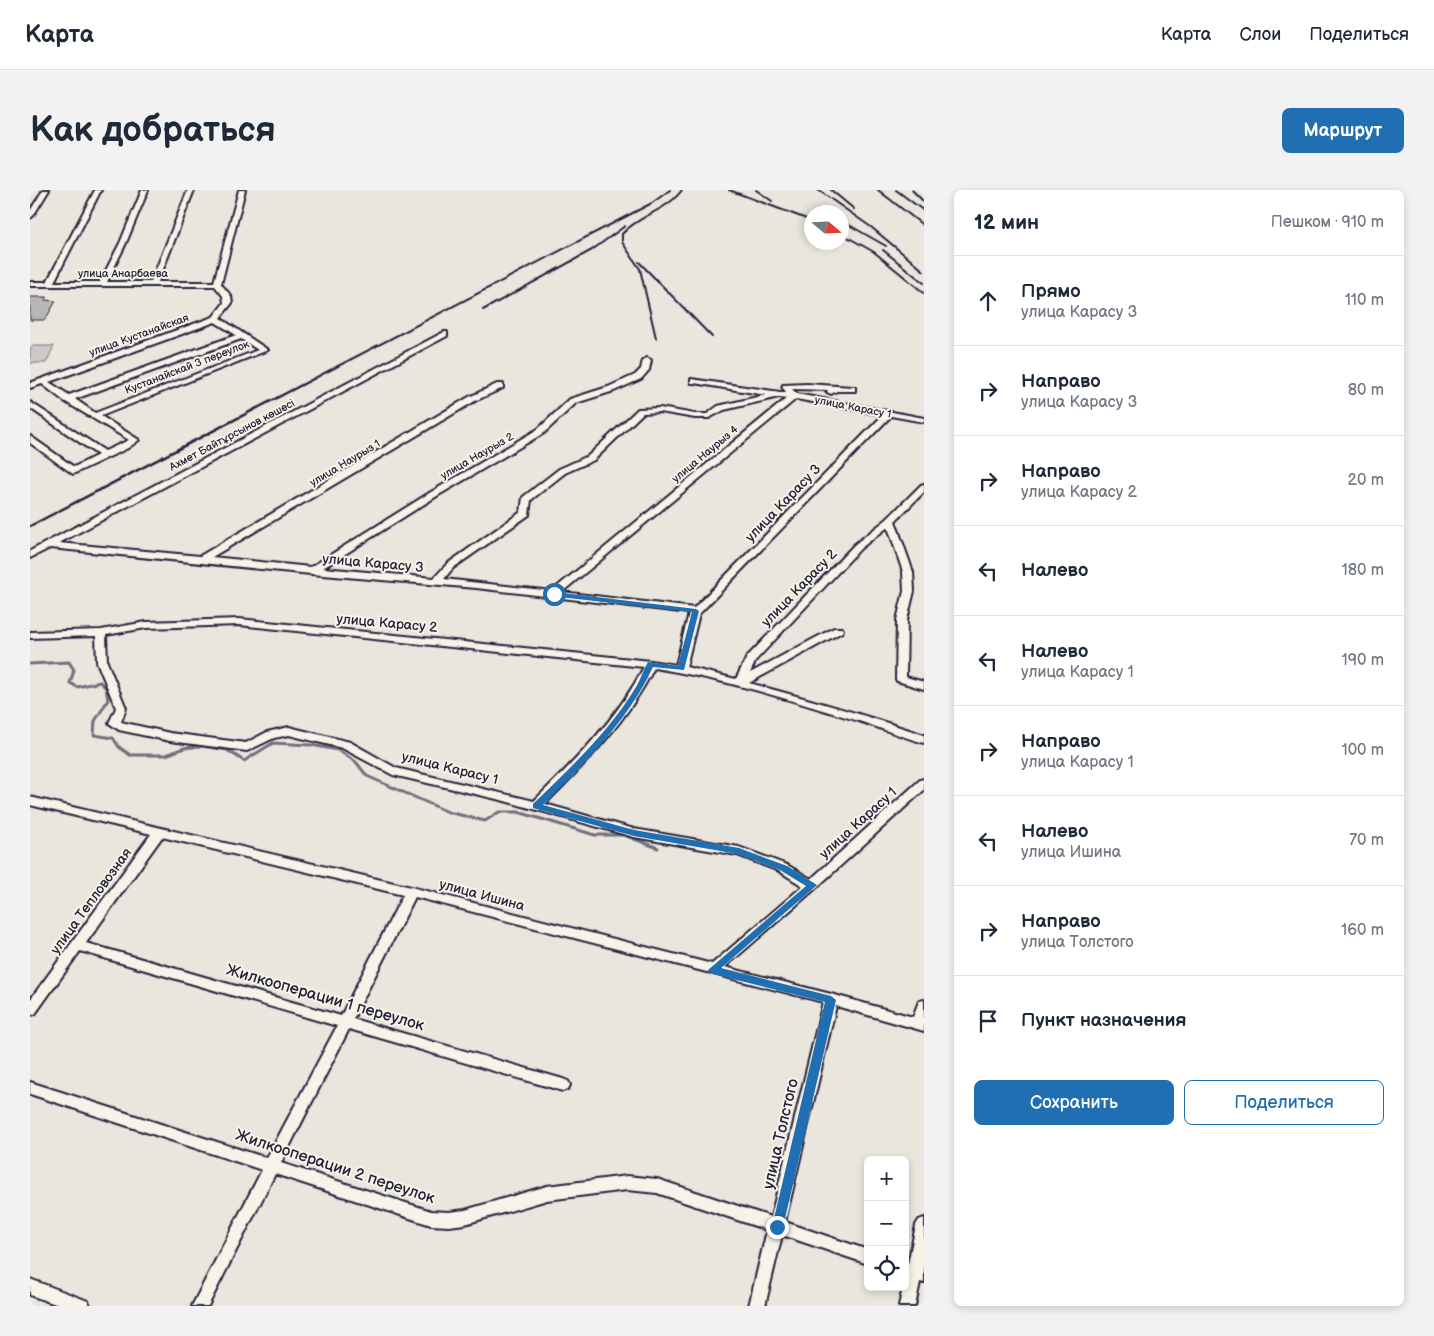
<!DOCTYPE html>
<html lang="ru">
<head>
<meta charset="utf-8">
<style>
	body { margin:0; font-family:"Balsamiq Sans",sans-serif; background:#f2f2f3; color:#1f2937 }
	.controls { position:absolute; right:15px; bottom:15px; display:grid; overflow:hidden; border-radius:8px; box-shadow:0 2px 8px #0003 }
	.controls button { width:45px; height:45px; display:grid; place-items:center; padding:0; border:0; border-bottom:1px solid #e0e1e3; background:#fff; color:#1f2937; font:25px sans-serif }
	.compass { position:absolute; left:774px; top:15px; width:45px; height:45px; border-radius:50%; background:#fff; box-shadow:0 2px 8px #0003; rotate:109deg }
	.stop { position:absolute; width:15px; height:15px; margin:-11px; border:4px solid #1f6fb2; border-radius:50%; background:#fff }
	.stop.end { background:#1f6fb2; border-color:#fff; box-shadow:0 1px 5px #0008 }
	.list { margin:0; padding:0; list-style:none }
	h2 { display:flex; justify-content:space-between; align-items:center; height:65px; margin:0; padding:0 20px; font-size:21px }
	h2 small { font-size:16px; font-weight:400; color:#747a83 }
	.list li { display:grid; grid-template-columns:32px 1fr auto; gap:15px; align-items:center; box-sizing:border-box; height:90px; padding:0 20px; border-top:1px solid #e0e1e3 }
	.list b { display:block; font-size:19px; white-space:nowrap }
	.list p { margin:0; font-size:16px; white-space:nowrap; color:#747a83 }
	.list em { font-size:16px; font-style:normal; color:#747a83 }
	.actions { display:flex; gap:10px; padding:15px 20px }
	.actions a { flex:1; padding:11px 0; border:1px solid #1f6fb2; border-radius:8px; text-align:center; font-size:18px; color:#1f6fb2 }
	.actions .main { background:#1f6fb2; color:#fff }
	.icon { flex:none; width:28px; height:28px; fill:none; stroke:currentColor; stroke-width:2; stroke-linecap:round; stroke-linejoin:round }
	.map { position:relative; flex:none; width:894px; height:1116px; overflow:hidden; border-radius:8px }
	header { display:flex; align-items:center; gap:30px; box-sizing:border-box; height:70px; padding:0 25px; background:#fff; border-bottom:1px solid #e0e1e3 }
	header strong { font-size:24px }
	nav { display:flex; gap:28px; margin-inline-start:auto; font-size:18px }
	.intro { display:flex; align-items:center; justify-content:space-between; box-sizing:border-box; height:120px; padding:0 30px }
	h1 { margin:0; font-size:35px }
	.button { padding:12px 22px; border-radius:8px; background:#1f6fb2; color:#fff; font-size:18px; font-weight:700 }
	main { display:flex; gap:30px; padding:0 30px }
	aside { flex:1; background:#fff; border-radius:8px; box-shadow:0 2px 8px #0003 }
	.map>svg:first-child { display:block }
	.green { fill:#cdc9c6; stroke:#787680 }
	.lines { fill:none; stroke-linecap:round; stroke-linejoin:round }
	.stream { stroke:#716f7b; stroke-width:3 }
	.building { fill:#b8b6b5; stroke:#22223b }
	.street-casing { stroke:#22223b; stroke-width:4 }
	.street { fill:#f7f3e8; fill-rule:evenodd }
	.rail-far1 { stroke:#22223b; stroke-width:2 }
	.rail { stroke:#22223b; stroke-width:2.5 }
	.route { fill:#1f6fb2 }
	.labels { text-anchor:middle; dominant-baseline:central; stroke-width:4; stroke-linejoin:round; paint-order:stroke }
	.far-street-label { font-size:11px; fill:#22223b; stroke:#f7f3e8 }
	.street-label { font-size:14px; fill:#22223b; stroke:#f7f3e8 }
	.near-street-label { font-size:16px; fill:#22223b; stroke:#f7f3e8 }
</style>
</head>
<body>
<header>
<strong>Карта</strong>
<nav><a>Карта</a><a>Слои</a><a>Поделиться</a></nav>
</header>
<div class="intro"><h1>Как добраться</h1><a class="button">Маршрут</a></div>
<main>
<div class="map">
<svg width="894" height="1116" viewBox="0 0 894 1116">
	<rect width="100%" height="100%" fill="#eae6de"/>
	<filter id="ink" filterUnits="userSpaceOnUse"><feTurbulence type="fractalNoise" baseFrequency=".02" numOctaves="2"/><feDisplacementMap in="SourceGraphic" scale="10" xChannelSelector="R" yChannelSelector="G"/><feConvolveMatrix kernelMatrix="1 2 1 2 8 2 1 2 1" color-interpolation-filters="sRGB"/></filter>
	<g filter="url(#ink)">
		<!-- green -->
		<polygon class="green" points="2,156 24,156 16,173 0,173 0,161"/>
		<g class="lines">
			<!-- stream -->
			<polyline class="stream" points="0,474 39,472 44,480 40,493 47,497 70,492 76,498 78,510 65,531 64,545 83,548 89,557 100,565 136,565 154,558 171,556 197,560 214,571 243,553 281,555 308,560 326,572 337,586 418,622 455,631 469,622 488,622 565,645 594,645 628,658"/>
		</g>
		<!-- building -->
		<polygon class="building" points="0,107 17,107 15,110 26,111 15,130 0,130"/>
		<g class="lines">
			<!-- street casing -->
			<g class="street-casing">
				<g id="street">
					<polygon points="13,0 19,0 3,26 0,28 0,21"/>
					<path d="M65 0H71L24 92H70L90 53 112 0H118L96 53 77 92H121L158 0H164L128 92H184L209 0H215L191 94 201 106 202 113 190 128 238 160 71 226 109 250 98 258 43 284 0 253V246L44 277 68 265 0 218V212L75 261 99 250 34 211 12 194 0 198V193L183 127 194 113 193 106 185 96H0V92H17ZM185 132 206 145 39 205 19 192ZM211 149 228 160 65 223 45 209Z"/>
					<path d="M414 142H417V146L29 353 170 366 439 207 467 194H473V198L445 211 182 367 281 377 401 302 508 239 540 209 578 197 605 185 611 179 613 170 617 168 621 170 619 180 611 189 584 201 546 213 514 243 407 306 293 378 404 388 417 374 491 322 493 307 529 279 558 266 608 219 630 218 665 224H677L688 216 736 205 664 193H661V189L757 203 752 197 753 195 777 194 822 197H825V201H807L801 204 797 202 798 200 762 199 767 204 894 228V232L861 226 669 424 656 477 706 489 717 467 825 354 857 329 891 295 894 294V302L865 331 883 382 884 401 877 430 876 487 894 492V499L867 491 866 489 867 430 874 401 873 382 858 337 831 358 726 470 720 483 804 438H812L813 440 812 442 719 493C778 509 836 525 894 545V553C873 547 853 539 832 532 764 511 695 489 624 478 597 531 557 572 515 614L604 639 709 657 757 675 781 689 890 590 894 589V600L786 698 695 777 801 804 883 827 889 811 894 810V841L806 816 755 1032 838 1060V1074L752 1045 735 1116H719L737 1040 627 1003 597 1000 517 1010 435 1034 419 1036 401 1035 245 984 178 1116H162L232 980 0 904V892L237 968 307 836 50 761 5 824 0 825V810L121 644 0 615V607L381 697 682 774 773 696 749 681 707 665 604 647 471 610 363 585 312 558 259 545 244 548 217 561 140 551 89 540 79 533 86 518 67 472 66 446 0 448V442L71 440 116 432 209 429 621 471 646 475 659 423 446 398 281 384 20 358 0 368V361L15 353ZM749 207 757 208 522 401 414 389 423 378 499 325 501 310 535 283 564 270 613 223 630 222 665 228H679L694 220ZM766 209 853 225 664 418 532 402ZM209 435 614 477C587 529 546 570 504 611L366 578 320 552 259 537 237 542 216 553 140 543 91 532 96 518 77 472 76 445 116 438ZM132 647 373 705 311 826 56 753ZM385 707 793 812 741 1027 627 989 597 986 517 996 435 1020 419 1022 401 1021 251 973 319 839 533 901 538 899 540 895 538 891 533 889 323 829Z"/>
					<polygon points="894,1028 894,1093 890,1092 885,1116 869,1116 873,1097 875,1097 875,1073 878,1074 886,1035 889,1030"/>
					<polygon points="0,1089 58,1111 60,1116 31,1116 0,1105"/>
				</g>
			</g>
			<!-- street -->
			<use href="#street" class="street"/>
			<!-- rail-far1 -->
			<g class="rail-far1">
				<polyline points="699,0 782,31"/>
				<polyline points="726,0 742,11"/>
				<polyline points="788,0 841,37 894,81"/>
				<polyline points="801,0 824,19"/>
				<polyline points="848,0 894,36"/>
				<polyline points="866,0 894,21"/>
				<polyline points="882,0 894,12"/>
				<polyline points="789,20 795,22"/>
				<polyline points="812,31 856,56"/>
				<polyline points="812,44 844,62 894,103"/>
				<polyline points="853,60 894,93"/>
				<polyline points="609,72 682,147"/>
				<polyline points="453,120 562,60 595,36"/>
				<path d="M626 148 610 79 592 52V44C609 25 637 21 652 0"/>
				<polyline points="283,189 622,13 640,0"/>
			</g>
			<!-- rail -->
			<polyline class="rail" points="0,336 285,188"/>
		</g>
	</g>
	<!-- route -->
	<path class="route" d="M524 402 666 419 669 421 654 480 623 477C598 531 554 573 513 615L604 640 709 658 757 676 787 695 691 778 801 806 806 810 753 1037 751 1040 747 1042 743 1040 742 1037 795 812 683 784 678 780 776 696 750 680 708 664 604 646 503 618V614C540 578 580 541 606 497 611 489 613 480 618 472L648 476 662 422 521 406V403Z"/>
	<g class="labels">
		<!-- far-street labels -->
		<g class="far-street-label">
			<text x="93" y="83">улица Анарбаева</text>
			<text transform="translate(109 145) rotate(-20)">улица Кустанайская</text>
			<text transform="translate(157 177) rotate(-21)">Кустанайскай 3 переулок</text>
			<text transform="translate(823 217) rotate(11)">улица Карасу 1</text>
			<text transform="translate(202 245) rotate(-28)">Ахмет Байтұрсынов көшесі</text>
			<text transform="translate(675 264) rotate(-40)">улица Наурыз 4</text>
			<text transform="translate(447 266) rotate(-30)">улица Наурыз 2</text>
			<text transform="translate(315 273) rotate(-31)">улица Наурыз 1</text>
		</g>
		<!-- street labels -->
		<g class="street-label">
			<text transform="translate(753 313) rotate(-46)">улица Карасу 3</text>
			<text transform="translate(343 373) rotate(5)">улица Карасу 3</text>
			<text transform="translate(769 398) rotate(-46)">улица Карасу 2</text>
			<text transform="translate(357 433) rotate(5)">улица Карасу 2</text>
			<text transform="translate(420 578) rotate(14)">улица Карасу 1</text>
			<text transform="translate(828 633) rotate(-42)">улица Карасу 1</text>
			<text transform="translate(452 705) rotate(15)">улица Ишина</text>
			<text transform="translate(61 711) rotate(-54)">улица Тепловозная</text>
		</g>
		<!-- near-street labels -->
		<g class="near-street-label">
			<text transform="translate(295 808) rotate(16)">Жилкооперации 1 переулок</text>
			<text transform="translate(751 944) rotate(-77)">улица Толстого</text>
			<text transform="translate(305 977) rotate(18)">Жилкооперации 2 переулок</text>
		</g>
	</g>
</svg>
<div class="controls">
<button>+</button>
<button>−</button>
<button><svg class="icon" aria-label="locate" viewBox="0 0 24 24"><circle cx="12" cy="12" r="6"/><path d="M12 2v4M12 18v4M2 12h4M18 12h4"/></svg></button>
</div>
<svg class="compass" viewBox="-18 -18 36 36"><path d="M0-13l5 13h-10z" fill="#e53935"/><path d="M0 13l5-13h-10z" fill="#747a83"/></svg>
<div class="stop" style="left:524px;top:404px"></div>
<div class="stop end" style="left:747px;top:1037px"></div>
</div>
<aside>
<h2>12 мин<small>Пешком · 910 m</small></h2>
<ul class="list">
<li><svg class="icon" aria-label="ahead" viewBox="0 0 24 24"><path d="M12 20V5M6 11l6-6 6 6"/></svg><div><b>Прямо</b><p>улица Карасу 3</p></div><em>110 m</em></li>
<li><svg class="icon" aria-label="right" viewBox="0 0 24 24"><path d="M7 20v-9h11M14 6l5 5-5 5"/></svg><div><b>Направо</b><p>улица Карасу 3</p></div><em>80 m</em></li>
<li><svg class="icon" aria-label="right" viewBox="0 0 24 24"><path d="M7 20v-9h11M14 6l5 5-5 5"/></svg><div><b>Направо</b><p>улица Карасу 2</p></div><em>20 m</em></li>
<li><svg class="icon" aria-label="left" viewBox="0 0 24 24"><path d="M17 20v-9H6M10 6l-5 5 5 5"/></svg><div><b>Налево</b></div><em>180 m</em></li>
<li><svg class="icon" aria-label="left" viewBox="0 0 24 24"><path d="M17 20v-9H6M10 6l-5 5 5 5"/></svg><div><b>Налево</b><p>улица Карасу 1</p></div><em>190 m</em></li>
<li><svg class="icon" aria-label="right" viewBox="0 0 24 24"><path d="M7 20v-9h11M14 6l5 5-5 5"/></svg><div><b>Направо</b><p>улица Карасу 1</p></div><em>100 m</em></li>
<li><svg class="icon" aria-label="left" viewBox="0 0 24 24"><path d="M17 20v-9H6M10 6l-5 5 5 5"/></svg><div><b>Налево</b><p>улица Ишина</p></div><em>70 m</em></li>
<li><svg class="icon" aria-label="right" viewBox="0 0 24 24"><path d="M7 20v-9h11M14 6l5 5-5 5"/></svg><div><b>Направо</b><p>улица Толстого</p></div><em>160 m</em></li>
<li><svg class="icon" aria-label="arrive" viewBox="0 0 24 24"><path d="M6 21V4h12l-3 4 3 4H6"/></svg><div><b>Пункт назначения</b></div></li>
</ul>
<div class="actions"><a class="main">Сохранить</a><a>Поделиться</a></div>
</aside>
</main>
</body>
</html>
